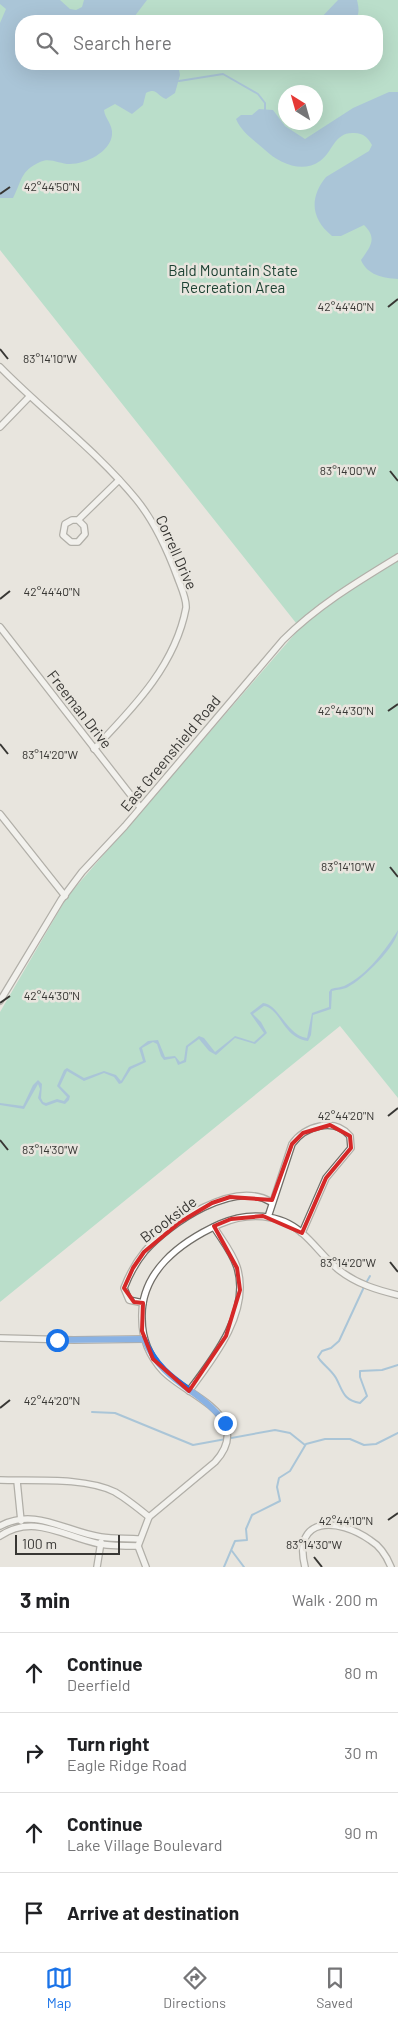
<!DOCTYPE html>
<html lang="en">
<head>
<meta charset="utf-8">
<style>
	body { margin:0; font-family:Barlow,sans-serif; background:#f2f2f2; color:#202124 }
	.compass { position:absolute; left:278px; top:85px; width:45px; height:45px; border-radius:50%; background:#fff; box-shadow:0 5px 20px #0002; rotate:323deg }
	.scale { position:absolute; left:15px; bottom:12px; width:105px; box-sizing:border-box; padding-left:5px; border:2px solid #383734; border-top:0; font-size:14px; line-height:18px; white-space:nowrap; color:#383734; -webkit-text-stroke:4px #e8e5de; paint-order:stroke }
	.stop { position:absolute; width:15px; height:15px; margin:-11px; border:4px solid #1a73e8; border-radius:50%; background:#fff }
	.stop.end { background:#1a73e8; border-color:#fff; box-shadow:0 1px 5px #0008 }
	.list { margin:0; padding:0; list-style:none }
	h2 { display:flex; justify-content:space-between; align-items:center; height:65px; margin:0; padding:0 20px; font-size:21px }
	h2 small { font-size:16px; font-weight:400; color:#757577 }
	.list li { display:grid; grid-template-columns:32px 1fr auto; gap:15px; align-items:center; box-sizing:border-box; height:80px; padding:0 20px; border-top:1px solid #e0e0e0 }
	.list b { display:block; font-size:19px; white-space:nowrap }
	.list p { margin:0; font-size:16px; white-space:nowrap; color:#757577 }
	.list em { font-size:16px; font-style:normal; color:#757577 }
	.icon { flex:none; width:28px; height:28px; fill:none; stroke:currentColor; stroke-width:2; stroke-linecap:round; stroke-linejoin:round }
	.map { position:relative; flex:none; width:398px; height:1567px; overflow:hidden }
	.search { position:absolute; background:#fff; box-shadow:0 5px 20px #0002; left:15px; right:15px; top:15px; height:55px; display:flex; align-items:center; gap:12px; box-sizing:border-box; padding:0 18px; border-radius:20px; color:#757577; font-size:19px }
	.sheet { height:385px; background:#fff }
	nav { display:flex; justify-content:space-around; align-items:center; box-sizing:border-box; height:70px; border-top:1px solid #e0e0e0; background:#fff; font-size:14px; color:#757577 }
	nav a { display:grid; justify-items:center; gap:2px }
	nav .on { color:#1a73e8 }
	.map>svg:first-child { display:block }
	.green { fill:#83d5b2; fill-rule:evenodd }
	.water { fill:#619ecf }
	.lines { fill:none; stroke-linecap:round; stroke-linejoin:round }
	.stream { stroke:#619ecf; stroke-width:2 }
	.street-casing { stroke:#706d67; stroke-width:8 }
	.street { stroke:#fff; stroke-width:5.5 }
	.route { stroke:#1a73e8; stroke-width:6 }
	.marked { fill:none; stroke:#d62828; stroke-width:4; stroke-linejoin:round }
	.ticks { fill:none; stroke:#383734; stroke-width:2 }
	.labels { text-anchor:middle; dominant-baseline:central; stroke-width:5; stroke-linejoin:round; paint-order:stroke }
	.park-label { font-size:15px; fill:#1c4132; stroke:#e8e5de }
	.street-label { font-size:15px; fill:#383734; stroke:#e8e5de }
	.ticks-label { font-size:12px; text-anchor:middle; fill:#383734; stroke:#e8e5de; stroke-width:5; stroke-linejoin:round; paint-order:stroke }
</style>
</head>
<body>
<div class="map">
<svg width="398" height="1567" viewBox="0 0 398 1567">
	<rect width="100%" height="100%" fill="#e8e5de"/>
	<!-- green -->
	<path class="green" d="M0 0H398V1098L340 1026 0 1302V1012L67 897 300 628 0 250ZM21 21H377V64H21ZM286 92H316V122H286Z"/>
	<!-- water -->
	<g class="water">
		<path d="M0 0H60L70 9 76 10 82 7 84 0H147L131 21H21V64H178L180 75 175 93 166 99C157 96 157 87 146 93L143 105 132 114 115 104 104 110C105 119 113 124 112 135 110 152 86 164 70 164 59 164 50 157 40 162 20 171 22 181 13 198H0V23L6 9 0 4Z"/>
		<path d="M338 0H357C359 9 360 14 354 21H318Z"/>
		<path d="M389 92H398V279C383 278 367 275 361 260 370 247 378 239 364 225L341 236H332C311 219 309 198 326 177L369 151 372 145C368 138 364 133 354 133 334 132 333 152 320 161 302 174 279 163 265 150 254 140 242 133 236 119L241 115H252L259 109 273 110 285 126 305 139 353 108Z"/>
		<path d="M398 930C398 945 362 980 348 987 343 990 338 989 332 991L331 1009 313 1015 311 1035 308 1041C283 1038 281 1009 264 1006L253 1014 261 1022 267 1033 255 1044 235 1038 216 1055 209 1051 199 1039 188 1047 186 1062 178 1065 175 1058 164 1060 161 1056 157 1044 153 1042 142 1048 146 1062 131 1069 122 1083 119 1084 114 1077 104 1073 84 1081 67 1071 60 1086 70 1096 69 1100 65 1104 57 1102 46 1106 42 1104 38 1098 40 1089 38 1084 24 1109 0 1105V1103L23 1106 33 1085 38 1080 42 1084 41 1098 43 1102 46 1103 57 1099 64 1101 67 1097 57 1086 64 1070 67 1068 84 1078 104 1071 116 1075 121 1081 129 1067 143 1061 139 1048 148 1041 158 1040 165 1057 175 1056 180 1062 184 1060 186 1046 199 1036 204 1038 215 1052 235 1036 254 1042 264 1033 250 1013 263 1003C279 1004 286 1035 307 1038L312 1013 329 1007V992L331 989C336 987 341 988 346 985 368 974 386 949 398 930Z"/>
	</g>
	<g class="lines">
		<!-- stream -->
		<g class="stream">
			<polyline points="179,81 223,74 258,94 265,103 265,111"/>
			<polyline points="366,1283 370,1276"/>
			<path d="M364 1287 339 1341 331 1348 322 1351 318 1357 320 1360C325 1366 332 1371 336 1378 343 1391 343 1400 360 1403L367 1396 360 1377V1371L382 1370 398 1365"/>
			<polyline points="92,1412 115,1413 193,1445 275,1430 290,1433 305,1445"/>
			<polyline points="232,1551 244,1567"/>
			<polyline points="224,1567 235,1541 247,1540 246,1529 252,1515 280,1501 277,1487 279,1478 290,1471 306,1444 325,1439 350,1439 364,1445 376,1444 398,1433"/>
		</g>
		<!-- street casing -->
		<g class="street-casing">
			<g id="street">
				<path d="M0 367C44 412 96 450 136 499 154 521 167 549 177 576 180 585 187 599 186 608 175 666 133 708 94 749"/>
				<polyline points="0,427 29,397"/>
				<polyline points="78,520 84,526 85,534 78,542 71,542 63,535 65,524 72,520 78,520 119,480"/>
				<polyline points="0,627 140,807"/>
				<polyline points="0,814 65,896"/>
				<path d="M0 1001 61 900 82 872 125 826 283 640C317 606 357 582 398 557"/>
				<path d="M268 1217 292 1144C305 1126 334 1117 350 1136L351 1148 326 1178 302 1233"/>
				<path d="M143 1303 129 1300 124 1288C129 1275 136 1262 145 1251 170 1223 234 1179 271 1202"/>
				<polyline points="0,1338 74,1340 144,1339"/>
				<path d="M189 1391C214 1358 251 1311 237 1267 232 1252 222 1240 214 1227"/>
				<path d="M0 1480C33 1481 85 1477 115 1492 127 1499 138 1508 149 1517"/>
				<polyline points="17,1481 21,1521"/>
				<path d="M0 1526C35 1507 66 1532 101 1537 114 1539 127 1538 140 1539"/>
				<path d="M0 1536C34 1513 64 1537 100 1544 112 1546 126 1546 138 1546"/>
				<path d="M138 1546 149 1517 215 1462C225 1451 231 1438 225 1424 216 1402 179 1388 163 1371 149 1356 142 1339 142 1319 140 1272 180 1242 220 1224 247 1212 280 1213 302 1233 315 1244 325 1259 339 1270 357 1284 377 1290 398 1295"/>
				<polyline points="138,1546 146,1567"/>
				<polyline points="97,1567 101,1542"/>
				<path d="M305 1567C292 1515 339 1518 370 1540 380 1546 387 1557 391 1567"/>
			</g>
		</g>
		<!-- street -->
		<use href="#street" class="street"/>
	</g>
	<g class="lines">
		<!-- route -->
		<path class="route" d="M57 1340 144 1339C164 1386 200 1387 225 1423"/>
	</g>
	<!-- marked area -->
	<path d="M0 0H398V1567H0ZM330 1125 350 1136 351 1148 326 1178 302 1233 263 1216 231 1219 214 1226 237 1268 240 1290 226 1336 189 1391 153 1359 142 1331 143 1303 134 1302 124 1288 133 1268 144 1252 180 1222 212 1203 230 1197 272 1200 292 1144 303 1133Z" fill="#e8e5de" fill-opacity=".55" fill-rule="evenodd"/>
	<path class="marked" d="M330 1125 350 1136 351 1148 326 1178 302 1233 263 1216 231 1219 214 1226 237 1268 240 1290 226 1336 189 1391 153 1359 142 1331 143 1303 134 1302 124 1288 133 1268 144 1252 180 1222 212 1203 230 1197 272 1200 292 1144 303 1133Z"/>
	<!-- ticks -->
	<path class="ticks" d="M0 194 10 187M388 307 398 299M0 349 8 359M390 471 398 481M0 599 10 591M388 711 398 704M0 744 8 754M390 867 398 877M0 1003 10 996M388 1116 398 1108M0 1140 8 1150M390 1262 398 1272M0 1408 10 1400M388 1520 398 1513M314 1557 322 1567"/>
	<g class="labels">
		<!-- park labels -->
		<g class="park-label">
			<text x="233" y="270">Bald Mountain State<tspan x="233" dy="17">Recreation Area</tspan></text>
		</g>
		<!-- street labels -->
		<g class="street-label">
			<text transform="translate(177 552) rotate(66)">Correll Drive</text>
			<text transform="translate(80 709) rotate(52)">Freeman Drive</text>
			<text transform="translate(170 753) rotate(-50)">East Greenshield Road</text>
			<text transform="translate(168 1219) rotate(-37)">Brookside</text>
		</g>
	</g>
	<g class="ticks-label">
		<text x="52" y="191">42°44'50"N</text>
		<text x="346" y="311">42°44'40"N</text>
		<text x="50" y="363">83°14'10"W</text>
		<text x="348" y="475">83°14'00"W</text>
		<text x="52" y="596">42°44'40"N</text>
		<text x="346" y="715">42°44'30"N</text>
		<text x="50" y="759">83°14'20"W</text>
		<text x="348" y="871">83°14'10"W</text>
		<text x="52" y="1000">42°44'30"N</text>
		<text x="346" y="1120">42°44'20"N</text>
		<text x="50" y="1154">83°14'30"W</text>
		<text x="348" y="1267">83°14'20"W</text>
		<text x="52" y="1405">42°44'20"N</text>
		<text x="346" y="1525">42°44'10"N</text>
		<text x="314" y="1549">83°14'30"W</text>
	</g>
</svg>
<svg class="compass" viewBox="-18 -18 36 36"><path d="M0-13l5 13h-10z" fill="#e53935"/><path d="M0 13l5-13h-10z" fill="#757577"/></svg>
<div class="scale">100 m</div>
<div class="stop" style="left:57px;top:1340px"></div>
<div class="stop end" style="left:225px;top:1423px"></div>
<div class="search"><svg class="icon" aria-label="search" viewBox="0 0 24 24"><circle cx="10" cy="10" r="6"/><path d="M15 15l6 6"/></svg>Search here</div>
</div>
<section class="sheet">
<h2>3 min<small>Walk · 200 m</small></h2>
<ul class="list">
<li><svg class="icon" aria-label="ahead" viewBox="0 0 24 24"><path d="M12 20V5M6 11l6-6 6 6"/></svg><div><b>Continue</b><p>Deerfield</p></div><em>80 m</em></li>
<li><svg class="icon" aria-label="right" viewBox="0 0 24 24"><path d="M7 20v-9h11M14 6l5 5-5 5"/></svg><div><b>Turn right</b><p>Eagle Ridge Road</p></div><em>30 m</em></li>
<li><svg class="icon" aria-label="ahead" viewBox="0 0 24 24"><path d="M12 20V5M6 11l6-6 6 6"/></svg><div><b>Continue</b><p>Lake Village Boulevard</p></div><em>90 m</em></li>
<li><svg class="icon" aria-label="arrive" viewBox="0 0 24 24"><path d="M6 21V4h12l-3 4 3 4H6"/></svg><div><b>Arrive at destination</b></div></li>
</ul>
</section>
<nav>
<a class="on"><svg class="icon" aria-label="map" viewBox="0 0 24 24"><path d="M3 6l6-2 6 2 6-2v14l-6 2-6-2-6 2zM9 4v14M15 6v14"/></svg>Map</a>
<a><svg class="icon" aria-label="directions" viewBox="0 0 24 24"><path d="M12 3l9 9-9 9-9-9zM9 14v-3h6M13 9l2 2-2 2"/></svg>Directions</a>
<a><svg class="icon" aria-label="saved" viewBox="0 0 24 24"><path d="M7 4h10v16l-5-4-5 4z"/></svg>Saved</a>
</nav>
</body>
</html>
